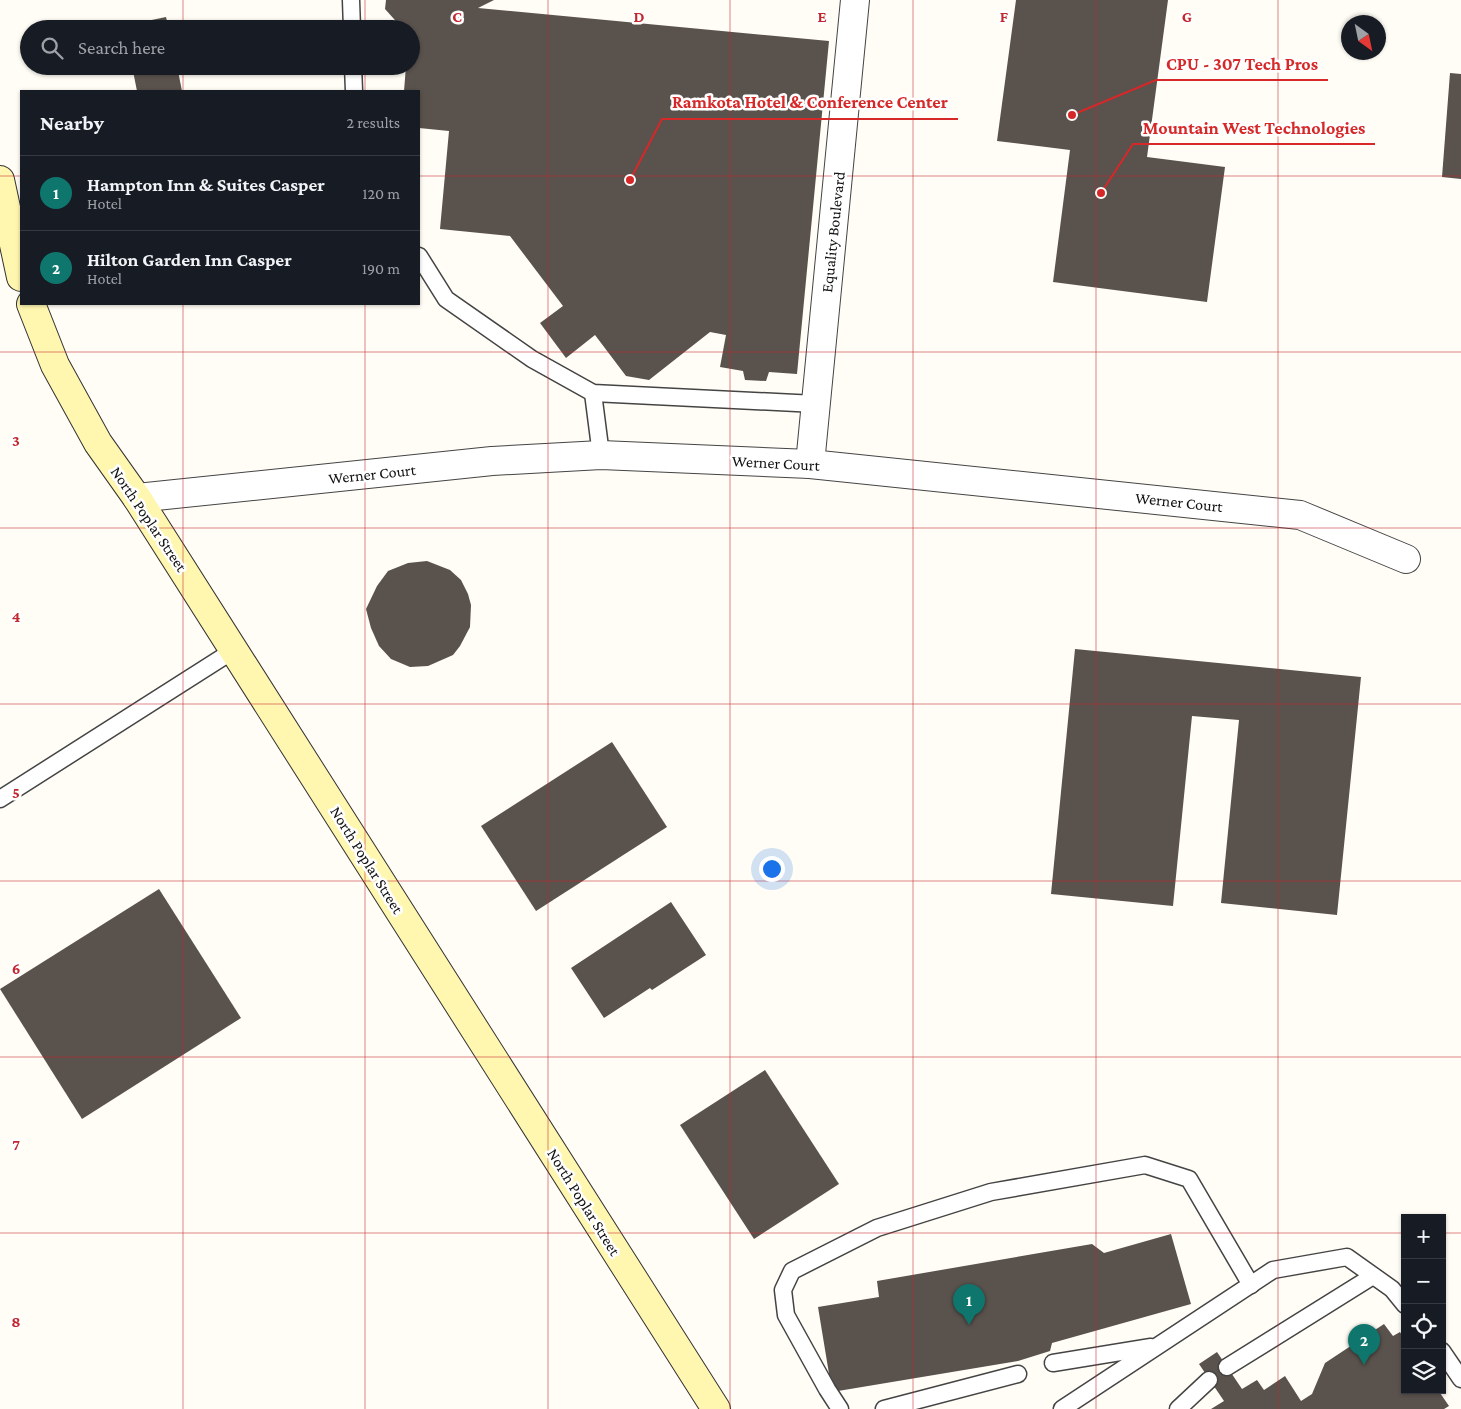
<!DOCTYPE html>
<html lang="en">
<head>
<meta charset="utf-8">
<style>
	body { margin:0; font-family:"Crimson Pro",serif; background:#242831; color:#f1f3f6 }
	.controls { position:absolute; right:15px; bottom:15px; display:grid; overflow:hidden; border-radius:0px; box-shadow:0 1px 4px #0004 }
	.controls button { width:45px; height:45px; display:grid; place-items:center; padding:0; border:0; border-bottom:1px solid #363941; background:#171b24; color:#f1f3f6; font:25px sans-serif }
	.compass { position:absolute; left:1341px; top:15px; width:45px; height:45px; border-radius:50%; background:#171b24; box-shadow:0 1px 4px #0004; rotate:147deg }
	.you { position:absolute; left:771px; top:868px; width:18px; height:18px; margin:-12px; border:4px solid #fff; border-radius:50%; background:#1a73e8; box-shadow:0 0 0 8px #1a73e833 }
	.badge { display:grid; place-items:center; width:32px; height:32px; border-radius:50%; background:#0f766e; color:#fff; font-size:16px; font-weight:700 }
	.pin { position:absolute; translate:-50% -41px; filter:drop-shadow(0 1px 2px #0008) }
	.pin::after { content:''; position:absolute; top:26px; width:18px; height:15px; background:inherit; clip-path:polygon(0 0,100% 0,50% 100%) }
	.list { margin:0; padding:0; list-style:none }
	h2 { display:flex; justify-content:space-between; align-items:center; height:65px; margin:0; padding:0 20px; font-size:21px }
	h2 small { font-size:16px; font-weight:400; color:#9ea1a6 }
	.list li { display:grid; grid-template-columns:32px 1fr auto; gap:15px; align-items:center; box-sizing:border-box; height:75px; padding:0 20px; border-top:1px solid #363941 }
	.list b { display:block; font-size:19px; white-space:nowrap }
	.list p { margin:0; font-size:16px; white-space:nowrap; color:#9ea1a6 }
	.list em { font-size:16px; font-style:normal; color:#9ea1a6 }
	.icon { flex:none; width:28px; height:28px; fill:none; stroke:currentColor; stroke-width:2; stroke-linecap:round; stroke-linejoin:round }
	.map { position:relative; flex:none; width:1461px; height:1409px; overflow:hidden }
	.search { position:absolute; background:#171b24; box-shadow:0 1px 4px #0004; left:20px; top:20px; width:400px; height:55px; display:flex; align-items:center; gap:12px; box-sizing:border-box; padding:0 18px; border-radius:28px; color:#9ea1a6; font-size:19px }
	.panel { position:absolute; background:#171b24; box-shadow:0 1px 4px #0004; left:20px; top:90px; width:400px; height:215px; border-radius:0px }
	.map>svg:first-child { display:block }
	.building { fill:#5a524d }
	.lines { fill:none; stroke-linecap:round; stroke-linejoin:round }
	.service-casing { stroke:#444; stroke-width:19 }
	.minor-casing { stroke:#444; stroke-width:30 }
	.secondary-casing { stroke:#333; stroke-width:30 }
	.service { stroke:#fff; stroke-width:16 }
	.minor { stroke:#fff; stroke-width:28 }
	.secondary { stroke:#fff6b0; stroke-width:28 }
	.grid { fill:none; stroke:#c4262e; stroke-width:1; stroke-opacity:0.55 }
	.labels { text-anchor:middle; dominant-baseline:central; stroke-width:5; stroke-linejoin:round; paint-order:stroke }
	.street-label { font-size:16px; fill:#111; stroke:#fff }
	.grid-label { font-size:16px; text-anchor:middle; font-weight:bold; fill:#c4262e; stroke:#fff; stroke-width:5; stroke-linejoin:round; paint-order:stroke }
	.leader { fill:none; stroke:#d62828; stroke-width:2 }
	.callout-dot { fill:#d62828; stroke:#fff; stroke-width:2 }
	.callout-label { font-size:18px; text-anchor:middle; font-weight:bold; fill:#d62828; stroke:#fff; stroke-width:5; stroke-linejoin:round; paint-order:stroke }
</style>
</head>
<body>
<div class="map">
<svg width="1461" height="1409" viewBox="0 0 1461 1409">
	<rect width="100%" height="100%" fill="#fffdf5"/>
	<!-- building -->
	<g class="building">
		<polygon points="386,0 494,0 478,8 829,41 797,374 769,372 766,381 745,380 743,371 720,367 726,335 710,332 649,380 626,376 595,335 566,358 540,323 563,306 510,236 440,229 449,131 419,128 419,91 404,91 406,66 411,66 411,29 403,29 385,9"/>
		<polygon points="1016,0 1168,0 1147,157 1225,167 1207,302 1053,282 1070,150 997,141"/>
		<polygon points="166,17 169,29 124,29 123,26"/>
		<polygon points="132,66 177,66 182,91 137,91"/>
		<polygon points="1450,73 1461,74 1461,179 1442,177"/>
		<polygon points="427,561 450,570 461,580 468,594 471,605 470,627 460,646 453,655 428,666 410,667 391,659 379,646 371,628 366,609 377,586 388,571 408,563"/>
		<polygon points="1075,649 1361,677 1337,915 1221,903 1239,720 1192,716 1173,906 1051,894"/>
		<polygon points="612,742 667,827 536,911 481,826"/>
		<polygon points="159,889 241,1018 82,1119 0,989"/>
		<polygon points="671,902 706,955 652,990 650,988 604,1018 571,968"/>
		<polygon points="765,1070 839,1184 754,1239 680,1125"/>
		<polygon points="1171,1234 1191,1304 1052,1343 1050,1351 1018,1361 832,1392 818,1307 879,1297 877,1281 1092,1244 1104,1253"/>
		<polygon points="1384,1324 1393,1336 1400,1332 1405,1340 1405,1390 1438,1390 1449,1406 1444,1409 1211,1409 1224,1401 1199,1364 1217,1352 1242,1389 1257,1380 1264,1390 1285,1376 1301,1401 1312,1394 1325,1363"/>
	</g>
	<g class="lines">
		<!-- service casing -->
		<g class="service-casing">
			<g id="service">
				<polyline points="351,0 352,29"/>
				<polyline points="353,66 354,91"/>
				<polyline points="419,256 446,299 532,359 593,393 816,404"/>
				<polyline points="593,393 601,455"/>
				<polyline points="0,799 234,650"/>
				<polyline points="1442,1351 1461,1379"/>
				<polyline points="1053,1363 1151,1347"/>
				<polyline points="1227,1367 1373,1276"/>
				<polyline points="840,1409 827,1389 786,1315 783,1290 792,1271 877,1228 991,1192 1145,1165 1189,1179 1251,1285"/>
				<polyline points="884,1409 1018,1374"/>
				<polyline points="1062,1409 1273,1270 1347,1257 1392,1289 1405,1305"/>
				<polyline points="1178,1409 1209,1380"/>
			</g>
		</g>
		<!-- minor casing -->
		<g class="minor-casing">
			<g id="minor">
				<polyline points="810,464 855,0"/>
				<polyline points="137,498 492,461 601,455 810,464 1300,515 1406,559"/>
			</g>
		</g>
		<!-- secondary casing -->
		<g class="secondary-casing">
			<g id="secondary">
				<polyline points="0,180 21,277"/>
				<polyline points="31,304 55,365 98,443 137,498 716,1409"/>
			</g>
		</g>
		<!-- service -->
		<use href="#service" class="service"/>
		<!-- minor -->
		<use href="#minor" class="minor"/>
		<!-- secondary -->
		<use href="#secondary" class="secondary"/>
	</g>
	<!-- grid -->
	<path class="grid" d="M183 0V29M365 0V29M548 0V1409M730 0V1409M913 0V1409M1096 0V1409M1278 0V1409M183 66V91M365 66V91M0 176H21M419 176H1461M183 304V1409M365 304V1409M0 352H1461M0 528H1461M0 704H1461M0 881H1461M0 1057H1461M0 1233H1405M1442 1233H1461"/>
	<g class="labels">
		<!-- street labels -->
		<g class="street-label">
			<text transform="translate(833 232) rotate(-84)">Equality Boulevard</text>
			<text transform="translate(776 463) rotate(3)">Werner Court</text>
			<text transform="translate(372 474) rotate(-6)">Werner Court</text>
			<text transform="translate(1179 502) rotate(6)">Werner Court</text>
			<text transform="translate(149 519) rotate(56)">North Poplar Street</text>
			<text transform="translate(367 860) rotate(58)">North Poplar Street</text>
			<text transform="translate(584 1202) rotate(58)">North Poplar Street</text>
		</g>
	</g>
	<g class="grid-label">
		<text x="457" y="22">C</text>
		<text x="639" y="22">D</text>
		<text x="822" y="22">E</text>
		<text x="1004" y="22">F</text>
		<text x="1187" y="22">G</text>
		<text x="16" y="446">3</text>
		<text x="16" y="622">4</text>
		<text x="16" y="798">5</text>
		<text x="16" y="974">6</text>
		<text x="16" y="1150">7</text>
		<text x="16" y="1327">8</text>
	</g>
	<!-- callouts -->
	<path class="leader" d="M1072 115L1156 80H1328M630 180L662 119H958M1101 193L1133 144H1375"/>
	<g class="callout-dot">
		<circle cx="1072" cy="115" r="5"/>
		<circle cx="630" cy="180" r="5"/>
		<circle cx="1101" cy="193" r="5"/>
	</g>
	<g class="callout-label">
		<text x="1242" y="70">CPU - 307 Tech Pros</text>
		<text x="810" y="108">Ramkota Hotel &amp; Conference Center</text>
		<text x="1254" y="134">Mountain West Technologies</text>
	</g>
</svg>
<div class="controls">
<button>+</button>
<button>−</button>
<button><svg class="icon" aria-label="locate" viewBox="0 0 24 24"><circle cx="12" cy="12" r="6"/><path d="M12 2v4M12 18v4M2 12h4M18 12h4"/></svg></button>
<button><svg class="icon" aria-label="layers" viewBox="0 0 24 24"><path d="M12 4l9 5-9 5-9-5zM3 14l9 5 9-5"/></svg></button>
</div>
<svg class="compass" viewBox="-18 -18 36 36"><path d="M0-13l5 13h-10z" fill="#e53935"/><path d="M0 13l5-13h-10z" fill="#9ea1a6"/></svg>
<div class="you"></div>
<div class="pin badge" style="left:969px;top:1325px">1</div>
<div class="pin badge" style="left:1364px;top:1365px">2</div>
<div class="search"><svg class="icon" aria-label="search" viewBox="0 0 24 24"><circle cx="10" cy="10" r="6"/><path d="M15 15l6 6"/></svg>Search here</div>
<section class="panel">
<h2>Nearby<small>2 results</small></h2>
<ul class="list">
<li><span class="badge">1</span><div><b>Hampton Inn &amp; Suites Casper</b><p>Hotel</p></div><em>120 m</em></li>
<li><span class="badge">2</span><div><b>Hilton Garden Inn Casper</b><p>Hotel</p></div><em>190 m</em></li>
</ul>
</section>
</div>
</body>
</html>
